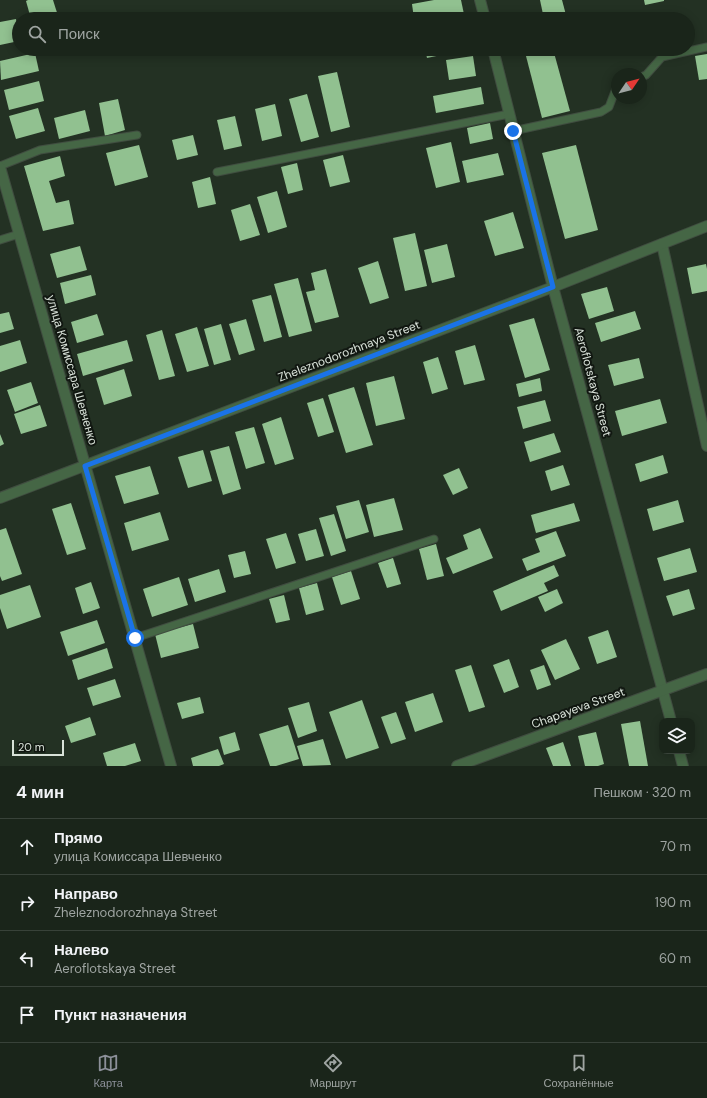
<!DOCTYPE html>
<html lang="ru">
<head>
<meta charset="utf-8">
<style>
	body { margin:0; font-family:"DM Sans",sans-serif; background:#232d23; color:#f1f3f6 }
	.controls { position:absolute; right:12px; bottom:12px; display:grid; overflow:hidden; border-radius:8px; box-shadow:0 2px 10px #0003 }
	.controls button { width:36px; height:36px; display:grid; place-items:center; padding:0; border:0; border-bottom:1px solid #384239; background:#1a251a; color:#f1f3f6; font:20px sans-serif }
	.compass { position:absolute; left:611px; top:68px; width:36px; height:36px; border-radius:50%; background:#1a251a; box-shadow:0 2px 10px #0003; rotate:55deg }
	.scale { position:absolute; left:12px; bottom:10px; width:52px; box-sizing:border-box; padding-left:4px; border:2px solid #d9e2d9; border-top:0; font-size:11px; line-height:14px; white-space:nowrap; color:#d9e2d9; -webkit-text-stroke:3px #111711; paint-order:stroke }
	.stop { position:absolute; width:12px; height:12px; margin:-9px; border:3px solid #1a73e8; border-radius:50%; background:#fff }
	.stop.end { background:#1a73e8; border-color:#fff; box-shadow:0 1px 4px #0008 }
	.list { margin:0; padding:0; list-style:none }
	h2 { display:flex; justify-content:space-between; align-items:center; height:52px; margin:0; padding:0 16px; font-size:17px }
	h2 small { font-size:13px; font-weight:400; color:#9fa5a2 }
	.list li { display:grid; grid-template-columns:26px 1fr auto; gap:12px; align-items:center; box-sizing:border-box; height:56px; padding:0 16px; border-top:1px solid #384239 }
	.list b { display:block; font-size:15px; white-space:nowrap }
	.list p { margin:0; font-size:13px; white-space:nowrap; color:#9fa5a2 }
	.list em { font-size:13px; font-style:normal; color:#9fa5a2 }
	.icon { flex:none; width:22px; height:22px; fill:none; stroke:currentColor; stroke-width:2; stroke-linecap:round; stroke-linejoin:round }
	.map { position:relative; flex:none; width:707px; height:766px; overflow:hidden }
	.search { position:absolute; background:#1a251a; box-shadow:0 2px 10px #0003; left:12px; right:12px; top:12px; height:44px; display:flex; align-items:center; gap:10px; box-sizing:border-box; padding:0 14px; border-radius:22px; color:#9fa5a2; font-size:15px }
	.sheet { height:276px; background:#1a251a }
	nav { display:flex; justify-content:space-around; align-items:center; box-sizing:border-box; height:56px; border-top:1px solid #384239; background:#1a251a; font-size:11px; color:#9fa5a2 }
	nav a { display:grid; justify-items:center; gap:2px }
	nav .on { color:#8c9099 }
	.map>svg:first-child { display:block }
	.building { fill:#91c190 }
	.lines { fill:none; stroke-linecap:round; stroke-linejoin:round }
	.service-casing { stroke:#404d40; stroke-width:9 }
	.minor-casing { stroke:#404d40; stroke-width:12 }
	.service { stroke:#456645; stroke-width:7 }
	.minor { stroke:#456645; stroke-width:10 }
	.route { stroke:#1a73e8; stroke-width:5 }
	.labels { text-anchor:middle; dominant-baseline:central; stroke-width:4; stroke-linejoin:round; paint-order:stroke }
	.street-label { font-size:12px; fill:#d9e2d9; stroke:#111711 }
</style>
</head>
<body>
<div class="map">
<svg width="707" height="766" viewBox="0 0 707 766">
	<rect width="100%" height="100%" fill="#233123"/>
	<!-- building -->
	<g class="building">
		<polygon points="28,0 53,0 59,19 31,19 26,1"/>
		<polygon points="434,0 461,0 465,19 414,19 412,4"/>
		<polygon points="540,0 562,0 566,15 544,19"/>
		<polygon points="644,0 664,0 664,1 645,5"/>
		<polygon points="16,19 19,41 0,45 0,22"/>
		<polygon points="425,49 465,49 465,50 427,58"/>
		<polygon points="553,49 570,111 542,118 526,56"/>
		<polygon points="35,53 39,71 1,80 0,61"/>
		<polygon points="707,54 707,79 699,80 695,56"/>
		<polygon points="473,56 476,76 449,80 446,60"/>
		<polygon points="337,72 350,127 331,132 318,76"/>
		<polygon points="39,81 44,101 9,110 4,90"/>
		<polygon points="481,87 484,104 436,113 433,96"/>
		<polygon points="307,94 319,137 301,142 289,99"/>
		<polygon points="118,99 125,130 105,136 99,103"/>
		<polygon points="275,104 282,136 262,141 255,109"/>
		<polygon points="38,108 45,131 16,139 9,116"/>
		<polygon points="85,110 90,131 59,139 54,118"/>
		<polygon points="235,116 242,146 224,150 217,120"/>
		<polygon points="490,123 493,139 470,144 467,128"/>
		<polygon points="193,135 198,155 177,160 172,140"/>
		<polygon points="451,142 460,182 436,188 426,148"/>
		<polygon points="139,145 148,177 115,186 106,153"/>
		<polygon points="576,145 598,230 565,239 542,153"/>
		<polygon points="498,153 504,175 467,183 462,161"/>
		<polygon points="343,155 350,182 330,187 323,160"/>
		<polygon points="60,156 65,176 49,181 56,203 69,200 74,224 43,231 24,166"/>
		<polygon points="297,163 303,190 288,194 281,167"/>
		<polygon points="210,177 216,204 198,208 192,182"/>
		<polygon points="277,191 287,227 268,233 257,197"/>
		<polygon points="250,204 260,235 240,241 231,210"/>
		<polygon points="513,212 524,248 495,256 484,221"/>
		<polygon points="415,233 427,286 405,291 393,238"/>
		<polygon points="447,244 455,277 432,283 424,250"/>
		<polygon points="80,246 87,270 57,278 50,254"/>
		<polygon points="378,261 389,298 370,304 358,268"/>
		<polygon points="706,264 707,269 707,291 692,294 687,268"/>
		<polygon points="326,269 339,317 315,323 306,292 315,290 311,273"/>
		<polygon points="91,275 96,295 65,304 60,283"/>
		<polygon points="298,278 312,331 289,337 274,284"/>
		<polygon points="607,287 614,311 589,319 581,294"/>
		<polygon points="271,295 282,337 264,342 252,300"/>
		<polygon points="635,311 641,329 601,342 595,323"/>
		<polygon points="9,312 14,329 0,333 0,314"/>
		<polygon points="97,314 104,335 77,343 71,322"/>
		<polygon points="534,318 550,370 525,378 509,325"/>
		<polygon points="246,319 255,350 239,355 229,324"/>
		<polygon points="221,324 231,360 214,365 204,329"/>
		<polygon points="197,327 209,366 187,372 175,334"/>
		<polygon points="162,330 175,376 159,380 146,335"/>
		<polygon points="20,340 27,363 0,372 0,346"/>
		<polygon points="127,340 133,361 83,376 77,354"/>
		<polygon points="475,345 485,380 464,385 455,351"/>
		<polygon points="438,357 448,389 432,394 423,362"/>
		<polygon points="639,358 644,378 614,386 608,365"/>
		<polygon points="124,369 132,396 104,405 96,378"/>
		<polygon points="394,376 405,419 376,426 366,383"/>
		<polygon points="540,378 542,391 519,397 516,384"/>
		<polygon points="31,382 38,403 15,412 7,390"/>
		<polygon points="354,387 373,445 346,453 328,395"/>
		<polygon points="323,398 334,432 318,437 307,403"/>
		<polygon points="660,399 667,423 622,436 615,411"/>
		<polygon points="545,400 551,421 523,429 517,407"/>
		<polygon points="40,405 47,426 21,434 14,414"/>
		<polygon points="281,417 294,459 275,465 262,424"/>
		<polygon points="254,427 265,463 246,469 235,432"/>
		<polygon points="554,433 561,452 530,462 524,442"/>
		<polygon points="0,434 4,444 0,446"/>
		<polygon points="229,446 241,489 223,495 210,451"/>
		<polygon points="203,450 212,481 188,488 178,457"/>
		<polygon points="663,455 668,473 640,482 635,464"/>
		<polygon points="563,465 570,485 551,491 545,471"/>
		<polygon points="150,466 159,494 124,504 115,476"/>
		<polygon points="459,468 468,488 453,495 443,475"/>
		<polygon points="394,498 403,530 374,537 366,505"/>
		<polygon points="359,500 369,532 346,539 336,506"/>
		<polygon points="678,500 684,522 653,531 647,509"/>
		<polygon points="71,503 86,549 67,555 52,509"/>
		<polygon points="574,503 580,521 536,533 531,515"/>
		<polygon points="160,512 169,540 132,551 124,523"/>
		<polygon points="334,514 346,551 331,556 319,518"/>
		<polygon points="6,528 22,574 2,581 0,576 0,530"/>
		<polygon points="480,528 493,558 453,574 446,558 468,549 463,535"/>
		<polygon points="316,529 324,556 306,561 298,534"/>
		<polygon points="556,531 566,556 527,571 522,559 540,552 535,539"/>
		<polygon points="286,533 296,563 276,569 266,539"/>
		<polygon points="436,544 444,576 427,580 419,549"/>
		<polygon points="690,548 697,572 664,581 657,558"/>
		<polygon points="245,551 251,574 234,578 228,555"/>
		<polygon points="393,558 401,584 387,588 378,563"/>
		<polygon points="554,565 559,576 544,583 548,591 501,611 493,591"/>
		<polygon points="219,569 226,592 195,602 188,579"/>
		<polygon points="351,571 360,599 341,605 332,577"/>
		<polygon points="179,577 188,605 152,617 143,589"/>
		<polygon points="91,582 100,608 83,614 75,588"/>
		<polygon points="317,583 324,610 306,615 299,588"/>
		<polygon points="30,585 41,617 7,629 0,608 0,595"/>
		<polygon points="557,589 563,603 545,612 538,597"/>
		<polygon points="689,589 695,609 673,616 666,596"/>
		<polygon points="284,595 290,620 276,623 269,599"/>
		<polygon points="97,620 105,643 68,656 60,632"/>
		<polygon points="193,624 199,648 161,658 155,634"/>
		<polygon points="608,630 617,657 597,664 588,637"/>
		<polygon points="566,639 580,669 555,680 541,650"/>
		<polygon points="107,648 113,668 78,680 72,660"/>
		<polygon points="509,659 519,687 504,693 493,665"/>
		<polygon points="471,665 485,707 469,712 455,670"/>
		<polygon points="544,665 551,685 537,690 530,670"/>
		<polygon points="115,679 121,697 93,706 87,688"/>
		<polygon points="433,693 443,722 415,732 405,702"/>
		<polygon points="200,697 204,713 182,719 177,703"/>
		<polygon points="362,700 379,748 346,759 329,712"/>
		<polygon points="309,702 317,731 298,738 288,708"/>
		<polygon points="396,712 406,739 391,744 381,717"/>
		<polygon points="90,717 96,735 71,743 65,726"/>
		<polygon points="640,721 648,766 629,766 621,724"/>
		<polygon points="288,725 299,759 276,766 270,766 259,734"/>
		<polygon points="235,732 240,750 224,755 219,737"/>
		<polygon points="596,732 604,764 598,766 585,766 578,736"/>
		<polygon points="323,739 331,765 303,766 297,746"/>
		<polygon points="563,742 571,766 553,766 546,748"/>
		<polygon points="135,743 141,761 125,766 107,766 103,753"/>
		<polygon points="218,749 224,764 219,766 193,766 191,758"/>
	</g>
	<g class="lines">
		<!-- service casing -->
		<g class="service-casing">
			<g id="service">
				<polyline points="641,77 646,75 662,57 707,47"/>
				<polyline points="513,131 601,112 609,107 617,86"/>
				<polyline points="0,166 40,150 137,135"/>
				<polyline points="217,172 509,114"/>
				<polyline points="0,240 19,234"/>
				<polyline points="135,638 434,539"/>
			</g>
		</g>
		<!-- minor casing -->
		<g class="minor-casing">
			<g id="minor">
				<polyline points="480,0 485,19"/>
				<polyline points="493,49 553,287 671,721"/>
				<polyline points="0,167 171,766"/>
				<polyline points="662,244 707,446"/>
				<polyline points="0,498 553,287 707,226"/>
				<polyline points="679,751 683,766"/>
				<polyline points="457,766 707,674"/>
			</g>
		</g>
		<!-- service -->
		<use href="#service" class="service"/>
		<!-- minor -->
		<use href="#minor" class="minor"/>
	</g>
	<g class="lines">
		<!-- route -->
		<polyline class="route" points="135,638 85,466 553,287 513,131"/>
	</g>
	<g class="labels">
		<!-- street labels -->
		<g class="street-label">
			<text transform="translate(349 351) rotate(-21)">Zheleznodorozhnaya Street</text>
			<text transform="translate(72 370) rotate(74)">улица Комиссара Шевченко</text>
			<text transform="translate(593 382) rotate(75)">Aeroflotskaya Street</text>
			<text transform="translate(578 708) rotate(-20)">Chapayeva Street</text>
		</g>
	</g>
</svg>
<div class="controls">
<button><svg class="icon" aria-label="layers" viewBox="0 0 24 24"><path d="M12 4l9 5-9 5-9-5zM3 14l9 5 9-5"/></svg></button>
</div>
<svg class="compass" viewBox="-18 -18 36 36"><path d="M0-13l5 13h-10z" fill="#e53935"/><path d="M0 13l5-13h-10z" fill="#9fa5a2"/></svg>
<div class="scale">20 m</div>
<div class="stop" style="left:135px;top:638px"></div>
<div class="stop end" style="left:513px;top:131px"></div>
<div class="search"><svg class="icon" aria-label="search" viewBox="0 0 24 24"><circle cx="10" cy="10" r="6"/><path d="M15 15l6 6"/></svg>Поиск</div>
</div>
<section class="sheet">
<h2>4 мин<small>Пешком · 320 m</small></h2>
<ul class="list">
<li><svg class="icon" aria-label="ahead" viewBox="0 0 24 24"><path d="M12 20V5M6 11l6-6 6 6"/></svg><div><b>Прямо</b><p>улица Комиссара Шевченко</p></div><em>70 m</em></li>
<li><svg class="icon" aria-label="right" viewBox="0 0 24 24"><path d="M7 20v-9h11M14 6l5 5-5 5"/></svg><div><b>Направо</b><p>Zheleznodorozhnaya Street</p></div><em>190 m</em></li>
<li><svg class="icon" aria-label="left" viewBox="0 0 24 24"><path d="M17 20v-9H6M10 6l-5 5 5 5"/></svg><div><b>Налево</b><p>Aeroflotskaya Street</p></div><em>60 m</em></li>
<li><svg class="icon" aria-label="arrive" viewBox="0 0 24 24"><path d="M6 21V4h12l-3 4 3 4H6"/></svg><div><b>Пункт назначения</b></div></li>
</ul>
</section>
<nav>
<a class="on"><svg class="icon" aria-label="map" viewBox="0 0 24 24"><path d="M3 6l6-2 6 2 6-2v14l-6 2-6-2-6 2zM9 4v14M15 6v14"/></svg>Карта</a>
<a><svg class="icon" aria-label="directions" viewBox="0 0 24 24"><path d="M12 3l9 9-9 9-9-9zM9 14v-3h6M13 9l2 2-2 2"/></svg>Маршрут</a>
<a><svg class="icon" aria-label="saved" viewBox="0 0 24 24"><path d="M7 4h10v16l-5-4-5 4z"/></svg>Сохранённые</a>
</nav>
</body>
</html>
